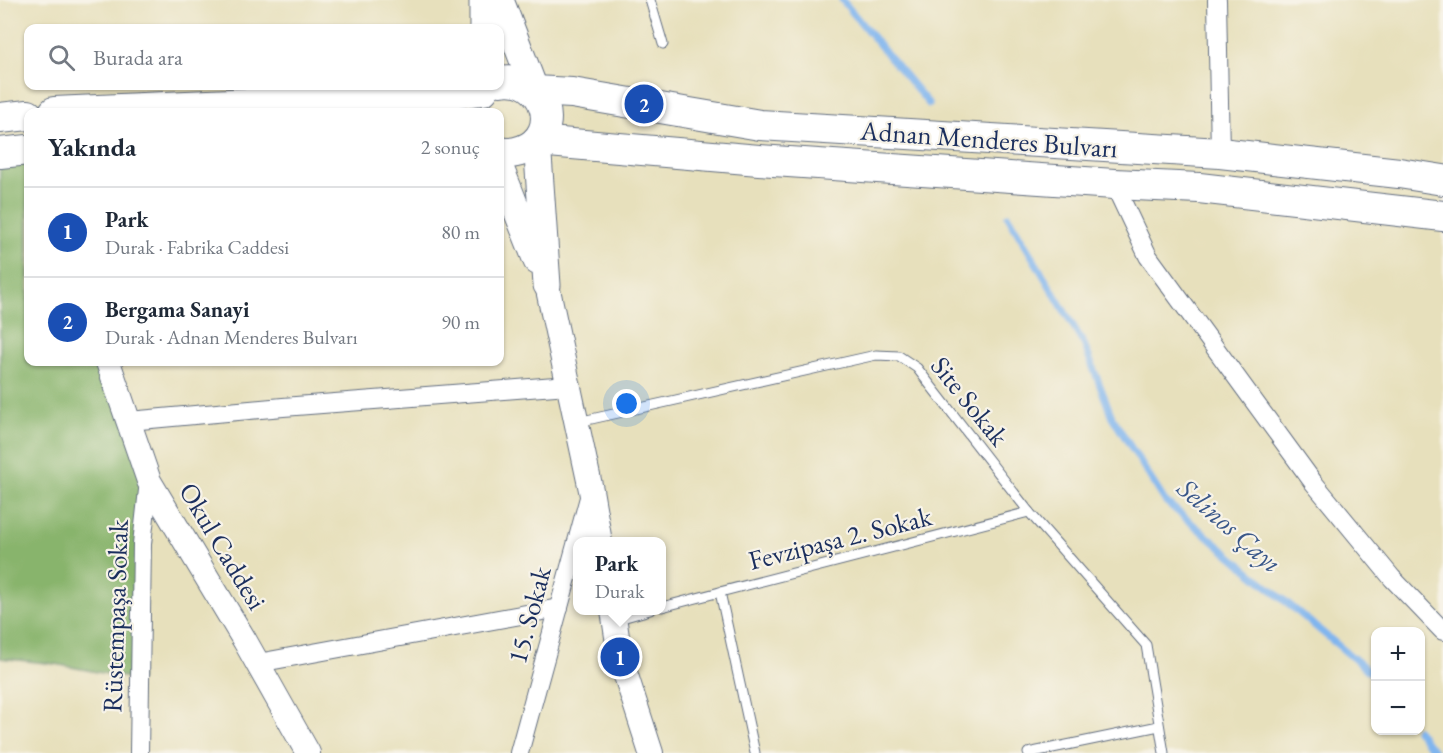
<!DOCTYPE html>
<html lang="tr">
<head>
<meta charset="utf-8">
<style>
	body { margin:0; font-family:"EB Garamond",serif; background:#f2f2f3; color:#1f2937 }
	.controls { position:absolute; right:18px; bottom:18px; display:grid; overflow:hidden; border-radius:12px; box-shadow:0 2px 4px #0004 }
	.controls button { width:54px; height:54px; display:grid; place-items:center; padding:0; border:0; border-bottom:2px solid #e0e1e3; background:#fff; color:#1f2937; font:30px sans-serif }
	.you { position:absolute; left:627px; top:404px; width:21px; height:21px; margin:-15px; border:4px solid #fff; border-radius:50%; background:#1a73e8; box-shadow:0 0 0 9px #1a73e833 }
	.badge { display:grid; place-items:center; width:39px; height:39px; border-radius:50%; background:#111827; color:#fff; font-size:20px; font-weight:700 }
	.pin { position:absolute; translate:-50% -50%; border:3px solid #fff; box-shadow:0 2px 6px #0006 }
	.popup { position:absolute; left:573px; top:537px; width:93px; height:78px; box-sizing:border-box; display:grid; place-content:center; border-radius:12px; background:#fff; filter:drop-shadow(0 2px 4px #0005); font-size:20px; white-space:nowrap; color:#747a83 }
	.popup b { font-size:22px; color:#1f2937 }
	.popup::after { content:''; position:absolute; left:50%; top:100%; margin-left:-12px; border:12px solid transparent; border-top-color:#fff }
	.list { margin:0; padding:0; list-style:none }
	h2 { display:flex; justify-content:space-between; align-items:center; height:78px; margin:0; padding:0 24px; font-size:26px }
	h2 small { font-size:20px; font-weight:400; color:#747a83 }
	.list li { display:grid; grid-template-columns:39px 1fr auto; gap:18px; align-items:center; box-sizing:border-box; height:90px; padding:0 24px; border-top:2px solid #e0e1e3 }
	.list b { display:block; font-size:22px; white-space:nowrap }
	.list p { margin:0; font-size:20px; white-space:nowrap; color:#747a83 }
	.list em { font-size:20px; font-style:normal; color:#747a83 }
	.icon { flex:none; width:33px; height:33px; fill:none; stroke:currentColor; stroke-width:2; stroke-linecap:round; stroke-linejoin:round }
	.map { position:relative; flex:none; width:1443px; height:753px; overflow:hidden }
	.search { position:absolute; background:#fff; box-shadow:0 2px 4px #0004; left:24px; top:24px; width:480px; height:66px; display:flex; align-items:center; gap:15px; box-sizing:border-box; padding:0 21px; border-radius:12px; color:#747a83; font-size:22px }
	.panel { position:absolute; background:#fff; box-shadow:0 2px 4px #0004; left:24px; top:108px; width:480px; height:258px; border-radius:12px }
	.map>svg:first-child { display:block }
	.forest { fill:#88b46c; stroke:#527265; stroke-width:1.5 }
	.lines { fill:none; stroke-linecap:round; stroke-linejoin:round }
	.stream { stroke:#80b5ee; stroke-width:7 }
	.service-casing { stroke:#626d7f; stroke-width:11 }
	.minor-casing { stroke:#626d7f; stroke-width:20 }
	.tertiary-casing { stroke:#626d7f; stroke-width:26 }
	.secondary-casing { stroke:#626d7f; stroke-width:29 }
	.primary-casing { stroke:#626d7f; stroke-width:32 }
	.service { stroke:#fff; stroke-width:9 }
	.minor { stroke:#fff; stroke-width:18 }
	.tertiary { stroke:#fff; stroke-width:24 }
	.secondary { stroke:#fff; stroke-width:27 }
	.primary { stroke:#fff; stroke-width:30 }
	.labels { text-anchor:middle; dominant-baseline:central; stroke-width:4.5; stroke-linejoin:round; paint-order:stroke }
	.street-label { font-size:27px; fill:#1b2f5e; stroke:#f7f3e8 }
	.water-label { font-size:28px; font-style:italic; fill:#395789; stroke:#f7f3e8 }
</style>
</head>
<body>
<div class="map">
<svg width="1443" height="753" viewBox="0 0 1443 753">
	<rect width="100%" height="100%" fill="#f7f3e8"/>
	<filter id="ink" filterUnits="userSpaceOnUse"><feTurbulence type="fractalNoise" baseFrequency=".0167" numOctaves="2"/><feDisplacementMap in="SourceGraphic" scale="12" xChannelSelector="R" yChannelSelector="G"/><feConvolveMatrix kernelMatrix="1 2 1 2 8 2 1 2 1" color-interpolation-filters="sRGB"/></filter>
	<filter id="wash" filterUnits="userSpaceOnUse"><feTurbulence type="fractalNoise" baseFrequency=".008" numOctaves="4" result="noise"/><feDisplacementMap in="SourceGraphic" scale="24" xChannelSelector="R" yChannelSelector="G"/><feGaussianBlur stdDeviation="1.35" result="paint"/><feColorMatrix in="noise" values="0 0 0 0 0 0 0 0 0 0 0 0 0 0 0 0 0 1.4 0 .05"/><feComposite in="paint" operator="in"/></filter>
	<g filter="url(#wash)">
		<rect width="100%" height="100%" fill="#e7e0bc"/>
		<!-- forest -->
		<polygon class="forest" points="28,150 28,362 108,362 149,481 140,680 55,664 0,658 0,153"/>
		<g class="lines">
			<!-- stream -->
			<g class="stream">
				<polyline points="842,0 929,104"/>
				<polyline points="1008,216 1084,344 1112,417 1165,501 1376,677"/>
				<polyline points="1417,730 1435,753"/>
			</g>
		</g>
	</g>
	<g filter="url(#ink)">
		<g class="lines">
			<!-- service casing -->
			<g class="service-casing">
				<g id="service">
					<polyline points="650,0 663,44"/>
					<polyline points="578,422 876,355 899,356 917,368 1029,512 1146,645 1164,753"/>
					<polyline points="720,592 755,753"/>
					<polyline points="662,607 1029,512"/>
					<polyline points="615,620 650,610"/>
					<polyline points="1028,753 1159,726"/>
				</g>
			</g>
			<!-- minor casing -->
			<g class="minor-casing">
				<g id="minor">
					<polyline points="1217,0 1220,153"/>
					<polyline points="1114,184 1148,256 1313,482 1392,578 1443,631"/>
					<polyline points="129,421 283,407 568,385"/>
					<polyline points="258,663 559,608"/>
					<polyline points="139,753 142,544 149,481"/>
					<polyline points="519,753 590,494"/>
				</g>
			</g>
			<!-- tertiary casing -->
			<g class="tertiary-casing">
				<g id="tertiary">
					<polyline points="547,285 591,490 600,542"/>
					<polyline points="108,362 149,481 245,641 308,753"/>
					<polyline points="613,610 620,657 651,753"/>
				</g>
			</g>
			<!-- secondary casing -->
			<g class="secondary-casing">
				<g id="secondary">
					<polyline points="500,0 535,91"/>
					<polyline points="483,28 483,0"/>
					<polyline points="537,141 547,285"/>
					<polyline points="500,168 537,261"/>
				</g>
			</g>
			<!-- primary casing -->
			<g class="primary-casing">
				<g id="primary">
					<path d="M500 81C546 73 564 134 523 150 515 153 507 154 500 152"/>
					<polyline points="535,91 572,93 760,125 1220,153 1399,173 1443,180"/>
					<polyline points="54,112 407,96 483,90"/>
					<polyline points="0,118 28,115"/>
					<polyline points="537,141 759,160 1114,184 1199,188 1443,216"/>
					<polyline points="0,153 28,150"/>
				</g>
			</g>
			<!-- service -->
			<use href="#service" class="service"/>
			<!-- minor -->
			<use href="#minor" class="minor"/>
			<!-- tertiary -->
			<use href="#tertiary" class="tertiary"/>
			<!-- secondary -->
			<use href="#secondary" class="secondary"/>
			<!-- primary -->
			<use href="#primary" class="primary"/>
		</g>
	</g>
	<g class="labels">
		<!-- street labels -->
		<g class="street-label">
			<text transform="translate(989 139) rotate(4)">Adnan Menderes Bulvarı</text>
			<text transform="translate(970 401) rotate(51)">Site Sokak</text>
			<text transform="translate(840 538) rotate(-14)">Fevzipaşa 2. Sokak</text>
			<text transform="translate(223 546) rotate(59)">Okul Caddesi</text>
			<text transform="translate(529 615) rotate(-75)">15. Sokak</text>
			<text transform="translate(115 616) rotate(-88)">Rüstempaşa Sokak</text>
		</g>
		<!-- water labels -->
		<g class="water-label">
			<text transform="translate(1230 525) rotate(41)">Selinos Çayı</text>
		</g>
	</g>
</svg>
<div class="controls">
<button>+</button>
<button>−</button>
</div>
<div class="you"></div>
<div class="pin badge" style="left:620px;top:657px;background:#1a4fb4">1</div>
<div class="popup"><b>Park</b>Durak</div>
<div class="pin badge" style="left:644px;top:104px;background:#1a4fb4">2</div>
<div class="search"><svg class="icon" aria-label="search" viewBox="0 0 24 24"><circle cx="10" cy="10" r="6"/><path d="M15 15l6 6"/></svg>Burada ara</div>
<section class="panel">
<h2>Yakında<small>2 sonuç</small></h2>
<ul class="list">
<li><span class="badge" style="background:#1a4fb4">1</span><div><b>Park</b><p>Durak · Fabrika Caddesi</p></div><em>80 m</em></li>
<li><span class="badge" style="background:#1a4fb4">2</span><div><b>Bergama Sanayi</b><p>Durak · Adnan Menderes Bulvarı</p></div><em>90 m</em></li>
</ul>
</section>
</div>
</body>
</html>
